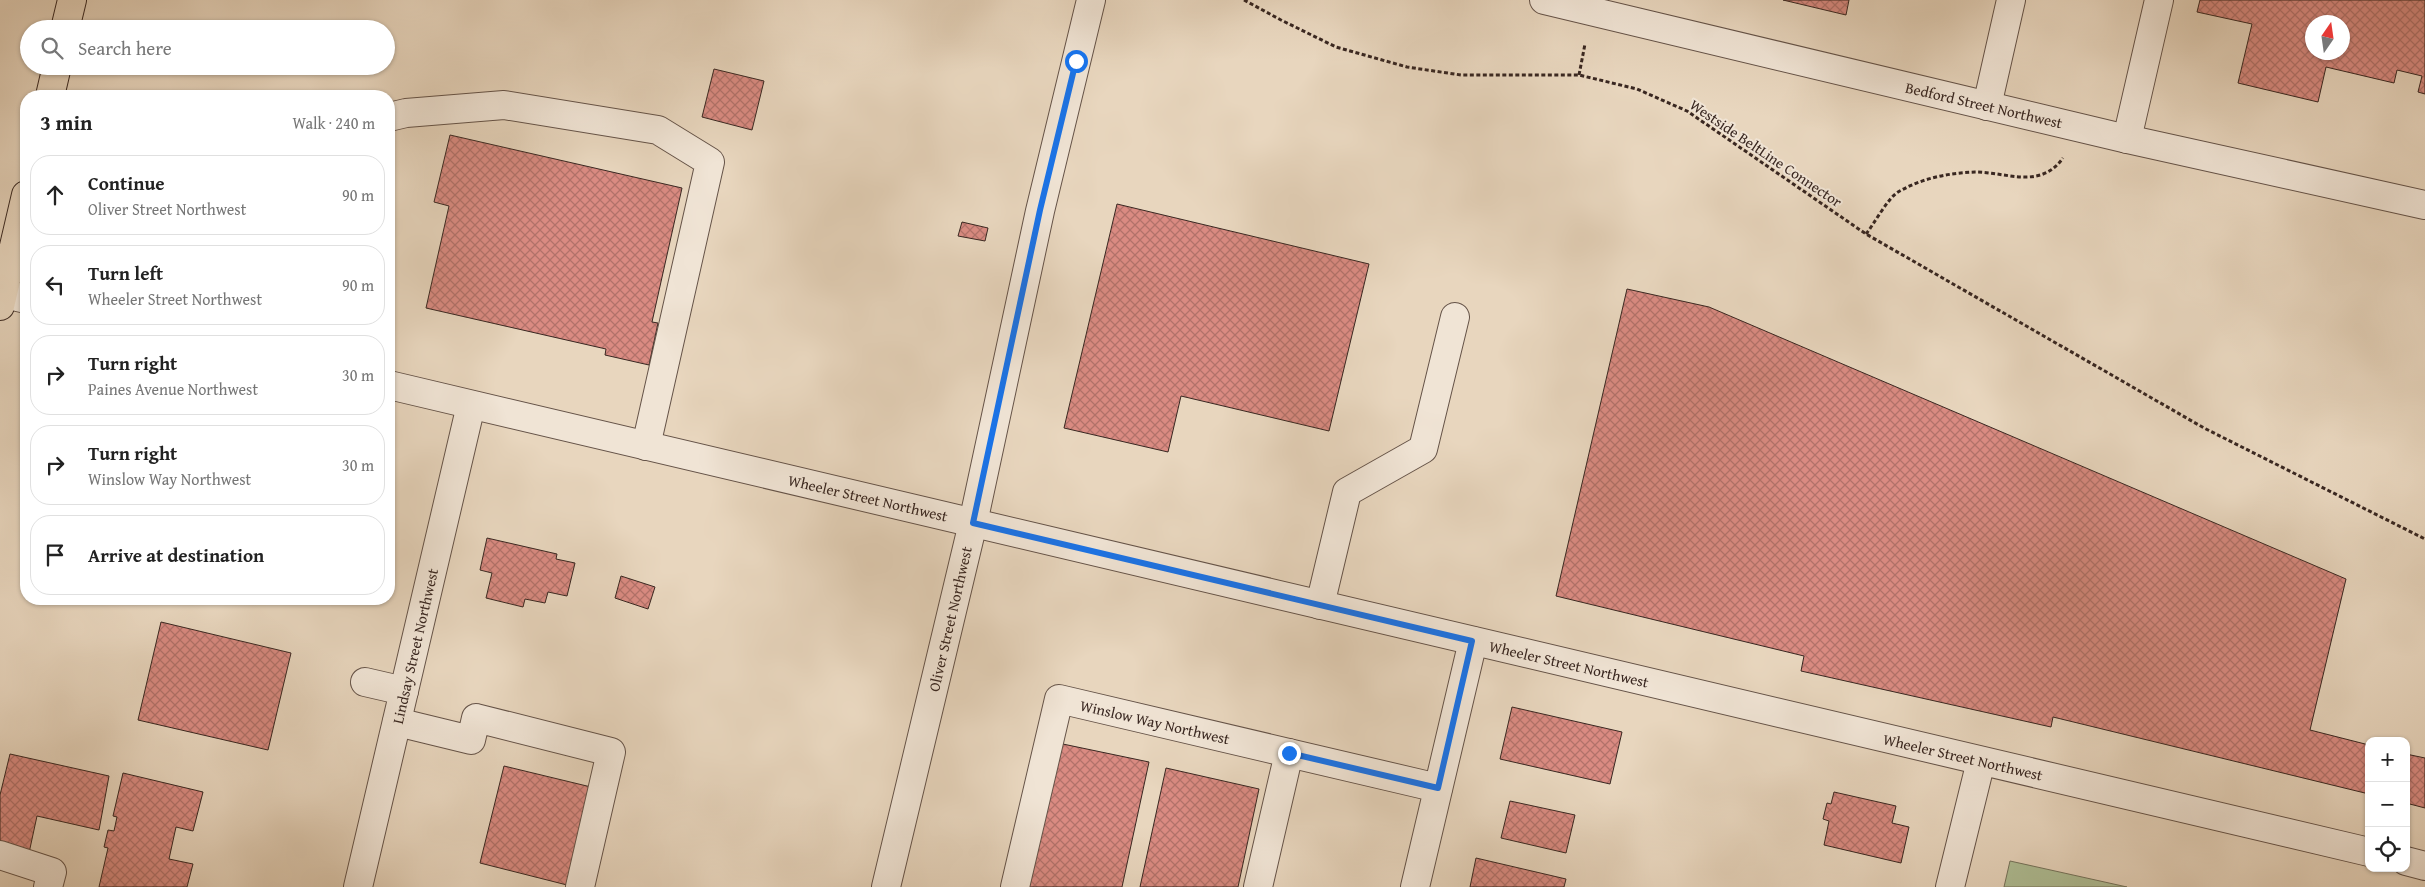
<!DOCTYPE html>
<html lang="en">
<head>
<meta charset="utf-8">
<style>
	body { margin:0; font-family:"Gentium Book Plus",serif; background:#f2f2f2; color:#222 }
	.controls { position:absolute; right:15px; bottom:15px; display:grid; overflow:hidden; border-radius:10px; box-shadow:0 1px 4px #0004 }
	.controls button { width:45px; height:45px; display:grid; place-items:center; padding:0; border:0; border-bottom:1px solid #e0e0e0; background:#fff; color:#222; font:25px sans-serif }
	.compass { position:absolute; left:2305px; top:15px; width:45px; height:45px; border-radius:50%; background:#fff; box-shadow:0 1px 4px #0004; rotate:13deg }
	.stop { position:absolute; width:15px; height:15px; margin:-11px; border:4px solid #1a73e8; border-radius:50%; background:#fff }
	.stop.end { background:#1a73e8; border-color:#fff; box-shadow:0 1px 5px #0008 }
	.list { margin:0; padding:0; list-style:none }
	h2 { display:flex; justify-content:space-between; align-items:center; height:65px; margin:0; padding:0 20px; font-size:21px }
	h2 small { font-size:16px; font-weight:400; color:#767676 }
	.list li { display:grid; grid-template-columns:32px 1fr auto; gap:15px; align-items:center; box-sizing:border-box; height:80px; margin:0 10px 10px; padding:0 10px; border:1px solid #e0e0e0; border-radius:20px }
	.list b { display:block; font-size:19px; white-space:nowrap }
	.list p { margin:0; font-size:16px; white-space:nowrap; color:#767676 }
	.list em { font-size:16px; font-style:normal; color:#767676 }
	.icon { flex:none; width:28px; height:28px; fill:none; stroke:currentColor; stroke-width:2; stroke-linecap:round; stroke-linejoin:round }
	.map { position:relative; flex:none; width:2425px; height:887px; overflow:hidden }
	.search { position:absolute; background:#fff; box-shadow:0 1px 4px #0004; left:20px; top:20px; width:375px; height:55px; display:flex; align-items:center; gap:12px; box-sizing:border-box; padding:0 18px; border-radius:28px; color:#767676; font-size:19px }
	.panel { position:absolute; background:#fff; box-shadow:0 1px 4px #0004; left:20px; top:90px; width:375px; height:515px; border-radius:20px }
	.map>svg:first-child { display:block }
	.pitch { fill:#afbf96; stroke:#74735c }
	.building { fill:url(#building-cross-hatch); stroke:#392721; fill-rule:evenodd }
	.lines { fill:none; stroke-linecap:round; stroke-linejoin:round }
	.minor-casing { stroke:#655348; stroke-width:30 }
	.major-casing { stroke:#392721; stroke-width:30 }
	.path { stroke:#392721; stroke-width:3; stroke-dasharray:4 2.5; stroke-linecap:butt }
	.minor { stroke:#f0e4d5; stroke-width:28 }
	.major { stroke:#e8d6be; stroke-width:28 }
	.route { stroke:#1a73e8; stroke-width:6 }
	.labels { text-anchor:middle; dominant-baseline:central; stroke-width:4; stroke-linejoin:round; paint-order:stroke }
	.street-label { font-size:15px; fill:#392721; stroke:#f0e4d5 }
</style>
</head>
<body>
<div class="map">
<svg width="2425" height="887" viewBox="0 0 2425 887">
	<defs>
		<pattern id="building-cross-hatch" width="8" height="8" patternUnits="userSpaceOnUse" patternTransform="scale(1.25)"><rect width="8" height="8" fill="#da8b82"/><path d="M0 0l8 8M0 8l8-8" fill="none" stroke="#b2726a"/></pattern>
	</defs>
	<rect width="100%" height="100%" fill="#e8d6be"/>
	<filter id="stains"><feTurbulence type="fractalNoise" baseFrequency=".004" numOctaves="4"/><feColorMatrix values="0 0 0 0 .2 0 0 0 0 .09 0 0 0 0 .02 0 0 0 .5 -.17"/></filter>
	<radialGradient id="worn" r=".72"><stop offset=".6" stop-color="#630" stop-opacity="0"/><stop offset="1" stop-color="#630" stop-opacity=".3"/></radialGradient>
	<!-- pitch -->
	<polygon class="pitch" points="2010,861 2127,887 2004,887"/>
	<!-- building -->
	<g class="building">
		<polygon points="1783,0 1849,0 1846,15"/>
		<path d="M2200 0H2425V94L2418 92 2422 76 2397 70 2394 83 2326 67 2318 102 2238 83 2252 24 2197 12ZM2312 22H2342V52H2312Z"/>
		<polygon points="714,69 764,81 752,130 702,117"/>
		<polygon points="450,135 682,188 652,322 658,323 649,365 605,355 606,349 426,308 449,206 434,202"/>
		<polygon points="1117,204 1369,264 1329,431 1181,396 1168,452 1064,428"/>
		<polygon points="962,222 988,228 985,241 958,236"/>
		<polygon points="1627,289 1709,307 2346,579 2310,730 2369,745 2369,794 2053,717 2051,727 1801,671 1804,656 1556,596"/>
		<polygon points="487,538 557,554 556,559 575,563 567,596 548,592 545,603 525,599 523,607 486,598 492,573 480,570"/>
		<polygon points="621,576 655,587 648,609 615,598"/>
		<polygon points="161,622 291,653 268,750 138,720"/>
		<polygon points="1512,707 1622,732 1610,784 1500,759"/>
		<polygon points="1058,743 1149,762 1122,887 1027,887"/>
		<polygon points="10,754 109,776 99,830 37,816 29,853 0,847 0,795"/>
		<polygon points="2406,754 2425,758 2425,808 2406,803"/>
		<polygon points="504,766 591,787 567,885 480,863"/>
		<polygon points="1166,768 1259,789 1238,887 1140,887"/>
		<polygon points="123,773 203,792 193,831 176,827 169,859 193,864 187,887 99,887 108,848 104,847 108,830 114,831 117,817 113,816"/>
		<polygon points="1834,792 1896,806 1892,823 1909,827 1901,863 1824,845 1829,821 1823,819 1827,803 1831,804"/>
		<polygon points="1510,801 1575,815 1566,853 1501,838"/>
		<polygon points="1476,858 1566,879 1564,887 1470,887"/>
	</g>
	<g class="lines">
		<!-- minor casing -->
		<g class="minor-casing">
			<g id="minor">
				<polyline points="1544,0 2127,139 2425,205"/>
				<polyline points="1987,106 2011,0"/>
				<polyline points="389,117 406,113 504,105 658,130 710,162 646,446"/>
				<polyline points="2127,139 2159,0"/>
				<polyline points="0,293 26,299"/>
				<polyline points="389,385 2369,852"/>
				<polyline points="1320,605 1347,492 1423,449 1455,317"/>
				<polyline points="365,682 404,691"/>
				<polyline points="397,722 471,740 476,718 611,752 580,887"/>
				<polyline points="0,855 52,872 48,887"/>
				<polyline points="2406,861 2425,866"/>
				<polyline points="358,887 471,405"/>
				<polyline points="886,887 973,523 1040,211 1091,0"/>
				<polyline points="1015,887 1059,699 1438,788"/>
				<polyline points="1258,887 1289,753"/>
				<polyline points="1415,887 1473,641"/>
				<polyline points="1950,887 1981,761"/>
			</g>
		</g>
		<!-- major casing -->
		<g class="major-casing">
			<g id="major">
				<polyline points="65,29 72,0"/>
				<polyline points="50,96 57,66"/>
				<polyline points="0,306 26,195"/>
			</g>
		</g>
		<!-- path -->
		<g class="path">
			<polyline points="1244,0 1281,20 1336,47 1407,67 1461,75 1579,75 1637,89 1687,111 1866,234 2204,428 2425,539"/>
			<polyline points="1579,75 1585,44"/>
			<path d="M1866 234C1874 224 1888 198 1898 192 1922 178 1949 173 1975 172 2007 172 2040 190 2063 158"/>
		</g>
		<!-- minor -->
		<use href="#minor" class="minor"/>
		<!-- major -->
		<use href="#major" class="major"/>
	</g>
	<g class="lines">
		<!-- route -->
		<polyline class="route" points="1076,61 1040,210 973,523 1472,641 1438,788 1289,753"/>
	</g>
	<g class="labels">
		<!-- street labels -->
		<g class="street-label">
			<text transform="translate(1984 105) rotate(13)">Bedford Street Northwest</text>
			<text transform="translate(1766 153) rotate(34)">Westside BeltLine Connector</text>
			<text transform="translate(868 498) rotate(13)">Wheeler Street Northwest</text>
			<text transform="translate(950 619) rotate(-77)">Oliver Street Northwest</text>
			<text transform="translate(415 646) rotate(-77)">Lindsay Street Northwest</text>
			<text transform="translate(1569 664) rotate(13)">Wheeler Street Northwest</text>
			<text transform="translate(1155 722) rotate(13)">Winslow Way Northwest</text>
			<text transform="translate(1963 757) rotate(13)">Wheeler Street Northwest</text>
		</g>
	</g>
	<rect width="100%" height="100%" filter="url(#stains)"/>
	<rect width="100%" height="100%" fill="url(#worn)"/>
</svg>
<div class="controls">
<button>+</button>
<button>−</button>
<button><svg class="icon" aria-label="locate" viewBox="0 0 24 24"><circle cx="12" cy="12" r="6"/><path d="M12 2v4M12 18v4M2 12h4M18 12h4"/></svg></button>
</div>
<svg class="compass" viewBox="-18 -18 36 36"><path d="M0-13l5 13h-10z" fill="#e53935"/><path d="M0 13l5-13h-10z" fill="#767676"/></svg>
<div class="stop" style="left:1076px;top:61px"></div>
<div class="stop end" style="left:1289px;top:753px"></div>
<div class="search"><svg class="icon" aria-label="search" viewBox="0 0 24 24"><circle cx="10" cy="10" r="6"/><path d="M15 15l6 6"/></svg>Search here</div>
<section class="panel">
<h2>3 min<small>Walk · 240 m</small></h2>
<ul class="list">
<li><svg class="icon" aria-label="ahead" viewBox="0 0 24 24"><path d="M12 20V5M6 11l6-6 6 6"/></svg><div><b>Continue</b><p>Oliver Street Northwest</p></div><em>90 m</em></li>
<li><svg class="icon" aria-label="left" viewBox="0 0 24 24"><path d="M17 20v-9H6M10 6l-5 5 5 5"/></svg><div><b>Turn left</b><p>Wheeler Street Northwest</p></div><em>90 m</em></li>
<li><svg class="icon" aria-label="right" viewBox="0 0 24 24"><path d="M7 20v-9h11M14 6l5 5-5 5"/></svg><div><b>Turn right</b><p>Paines Avenue Northwest</p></div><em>30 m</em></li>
<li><svg class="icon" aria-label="right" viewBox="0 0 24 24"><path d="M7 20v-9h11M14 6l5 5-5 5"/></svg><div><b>Turn right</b><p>Winslow Way Northwest</p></div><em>30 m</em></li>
<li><svg class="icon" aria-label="arrive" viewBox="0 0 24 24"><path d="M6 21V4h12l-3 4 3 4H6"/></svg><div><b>Arrive at destination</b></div></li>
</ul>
</section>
</div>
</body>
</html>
